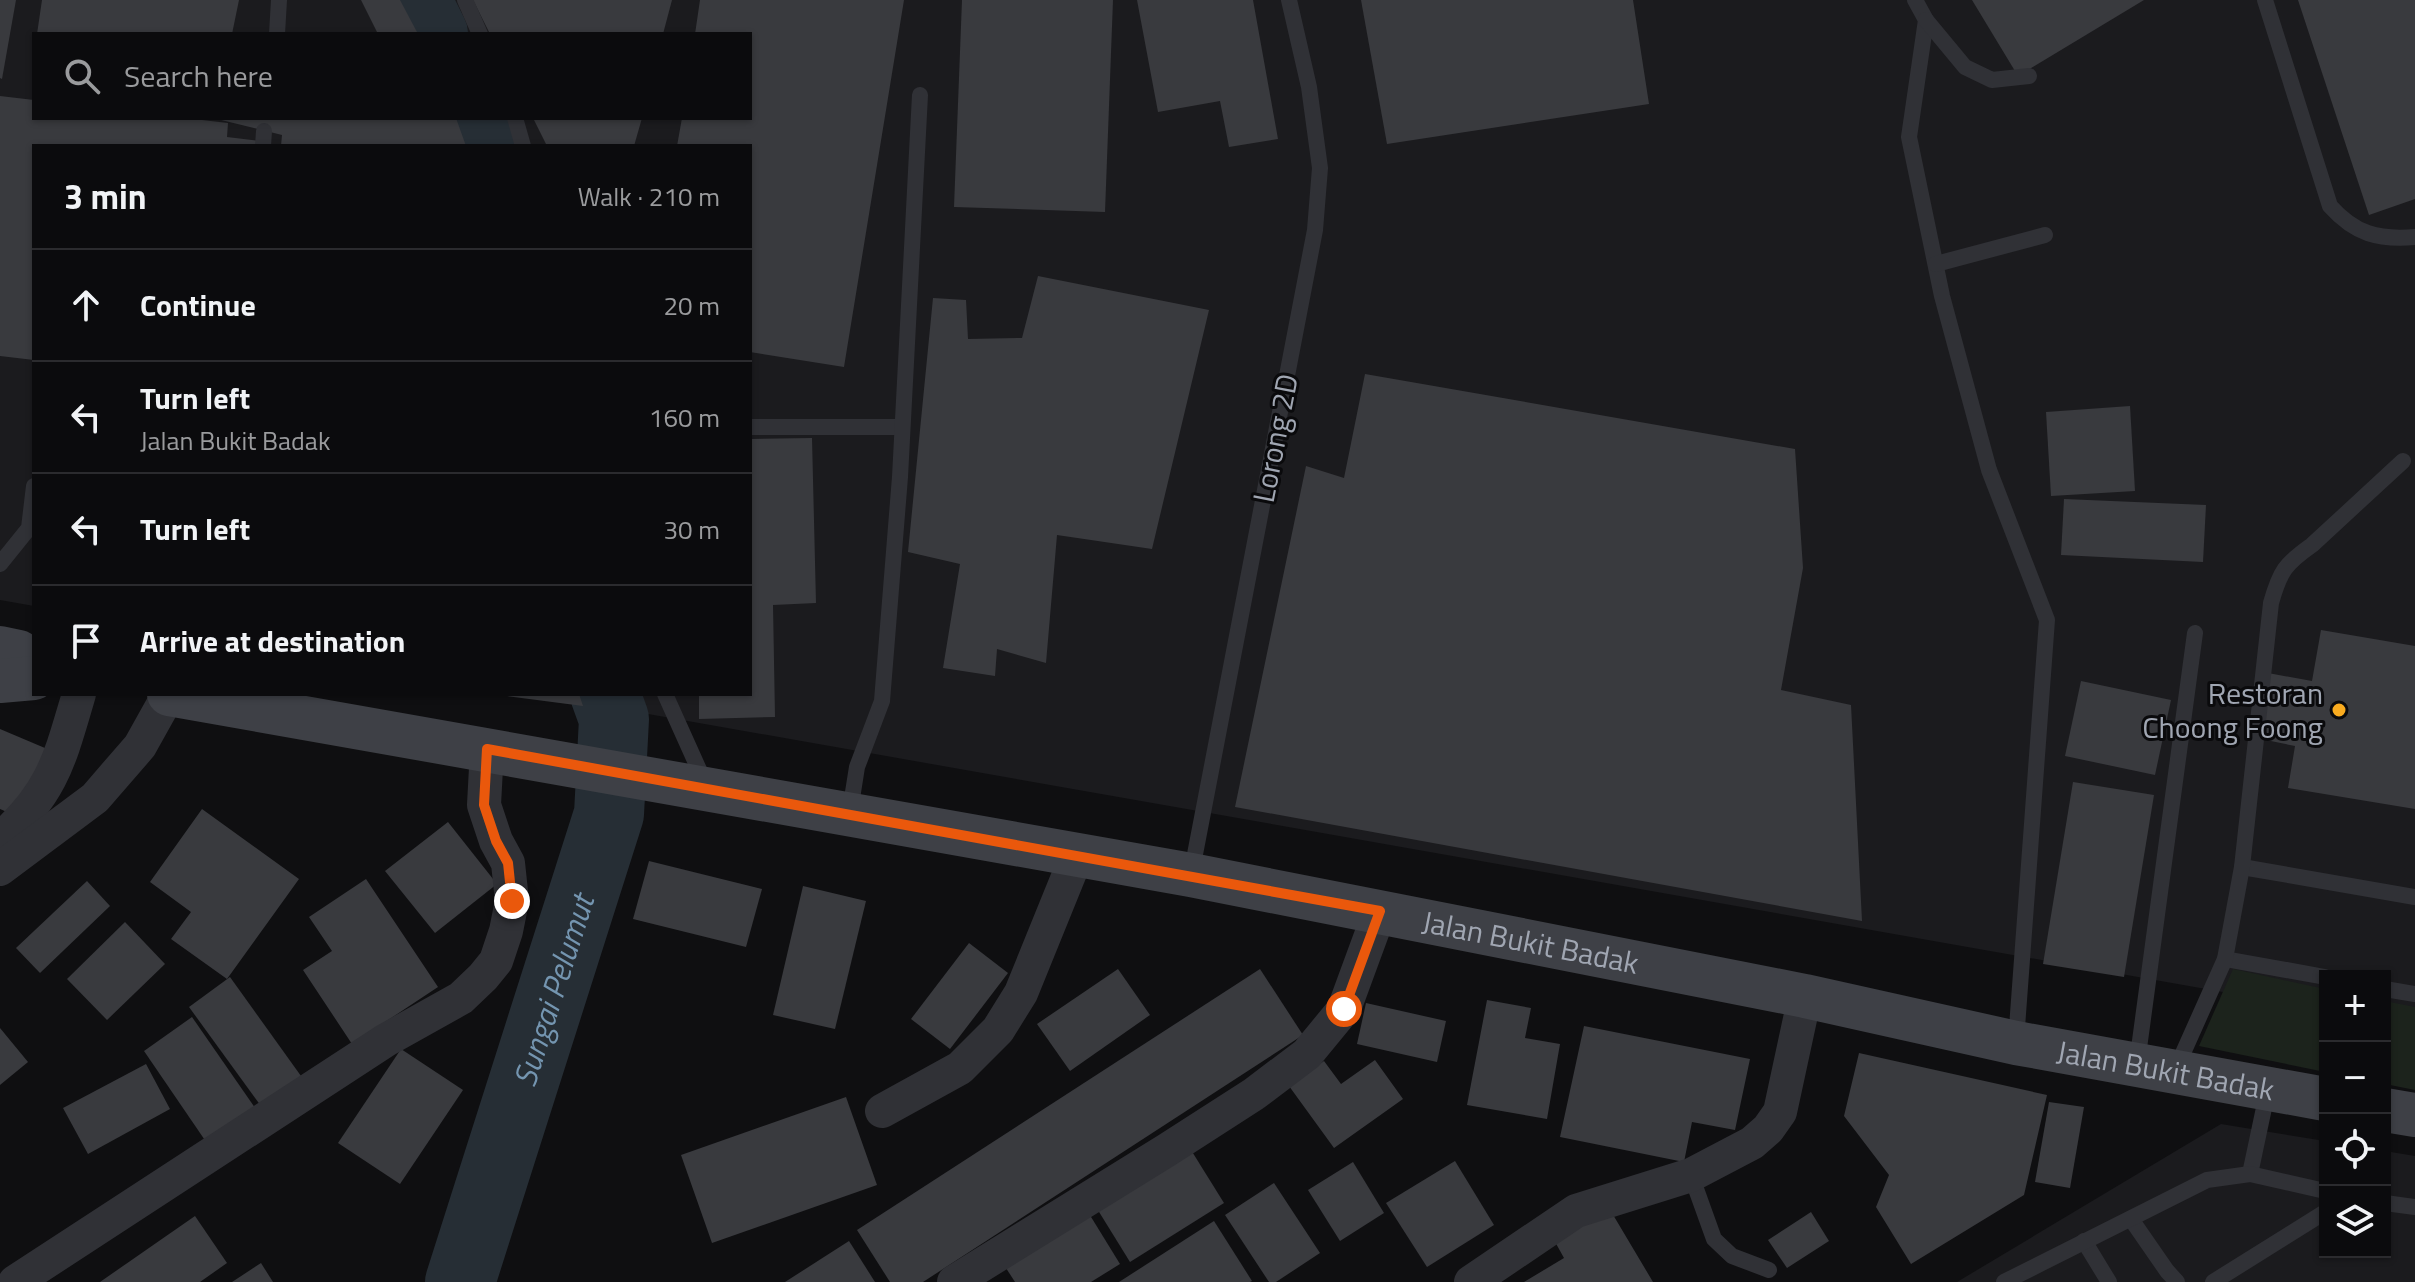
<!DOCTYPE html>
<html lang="en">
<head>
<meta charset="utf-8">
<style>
	body { margin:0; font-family:"Titillium Web",sans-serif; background:#141416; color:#f1f3f6 }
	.controls { position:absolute; right:24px; bottom:24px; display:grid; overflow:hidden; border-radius:0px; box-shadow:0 2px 6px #0004 }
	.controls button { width:72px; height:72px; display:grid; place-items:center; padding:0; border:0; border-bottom:2px solid #2b2b2e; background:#0b0b0d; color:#f1f3f6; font:40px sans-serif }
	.stop { position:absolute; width:24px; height:24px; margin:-18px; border:6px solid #ea580c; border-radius:50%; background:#fff }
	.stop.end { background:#ea580c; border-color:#fff; box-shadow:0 2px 8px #0008 }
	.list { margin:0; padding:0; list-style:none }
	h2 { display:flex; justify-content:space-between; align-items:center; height:104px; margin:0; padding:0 32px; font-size:34px }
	h2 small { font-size:26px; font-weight:400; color:#9a9b9d }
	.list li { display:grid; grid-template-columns:52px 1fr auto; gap:24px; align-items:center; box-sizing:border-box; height:112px; padding:0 32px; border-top:2px solid #2b2b2e }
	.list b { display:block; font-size:30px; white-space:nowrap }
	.list p { margin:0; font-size:26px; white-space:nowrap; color:#9a9b9d }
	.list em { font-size:26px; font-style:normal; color:#9a9b9d }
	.icon { flex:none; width:44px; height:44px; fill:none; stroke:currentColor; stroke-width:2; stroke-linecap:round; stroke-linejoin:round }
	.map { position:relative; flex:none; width:2415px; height:1282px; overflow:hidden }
	.search { position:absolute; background:#0b0b0d; box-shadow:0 2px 6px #0004; left:32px; top:32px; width:720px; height:88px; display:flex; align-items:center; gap:20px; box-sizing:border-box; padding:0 28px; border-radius:0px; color:#9a9b9d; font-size:30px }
	.panel { position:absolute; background:#0b0b0d; box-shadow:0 2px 6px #0004; left:32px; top:144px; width:720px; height:552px; border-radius:0px }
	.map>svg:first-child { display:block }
	.built { fill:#1b1b1e; fill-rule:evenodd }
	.green { fill:#1c231c }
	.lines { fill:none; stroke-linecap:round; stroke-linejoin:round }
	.river { stroke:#262e35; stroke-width:70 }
	.building { fill:#393a3e }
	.service { stroke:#303136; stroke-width:16 }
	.minor { stroke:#303136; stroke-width:34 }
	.secondary { stroke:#3e4046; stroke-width:44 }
	.route { stroke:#ea580c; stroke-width:10 }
	.poi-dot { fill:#f9ab1f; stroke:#0a0a0c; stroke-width:3 }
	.labels { text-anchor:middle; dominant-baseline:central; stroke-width:6; stroke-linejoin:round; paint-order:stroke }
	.street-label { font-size:30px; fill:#a0a6b2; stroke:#0a0a0c }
	.poi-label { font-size:30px; fill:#a0a6b2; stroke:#0a0a0c; text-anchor:end }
	.water-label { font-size:32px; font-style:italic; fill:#7495b0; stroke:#0a0a0c }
</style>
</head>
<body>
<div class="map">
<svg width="2415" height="1282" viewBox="0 0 2415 1282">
	<rect width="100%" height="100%" fill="#0f0f11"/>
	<!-- built -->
	<g class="built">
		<path d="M0 0H2415V1026L2385 1020V976H2325V1010L535 694H750V146H34V606L0 600ZM34 34H750V118H34Z"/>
		<polygon points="2221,1124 2325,1141 2325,1252 2385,1252 2385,1151 2415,1156 2415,1282 1957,1282"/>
	</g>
	<!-- green -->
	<g class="green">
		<polygon points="2233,969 2325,989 2325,1072 2199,1046"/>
		<polygon points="2385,1001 2415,1007 2415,1090 2385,1084"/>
	</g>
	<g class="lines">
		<!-- river -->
		<g class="river">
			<polyline points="416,0 433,34"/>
			<polyline points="474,118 487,146"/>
			<path id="s1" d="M460 1282 609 814 614 719 605 694"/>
		</g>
	</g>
	<!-- building -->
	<g class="building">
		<polygon points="0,0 16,0 2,79 0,78"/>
		<polygon points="42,0 239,0 232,34 37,34"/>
		<polygon points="361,0 400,0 418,34 378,34"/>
		<polygon points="473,0 672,0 663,34 490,34"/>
		<polygon points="700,0 904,0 844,367 750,352 750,146 677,146 682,118 750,118 750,34 695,34"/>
		<polygon points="962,0 1113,0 1105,212 954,207"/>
		<polygon points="1137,0 1253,0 1278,139 1229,147 1220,101 1158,112"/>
		<polygon points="1361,0 1633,0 1649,104 1387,144"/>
		<polygon points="1972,0 2144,0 2018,76"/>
		<polygon points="2298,0 2415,0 2415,199 2369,215"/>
		<polygon points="0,96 34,100 34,118 185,118 228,123 227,137 261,141 260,146 34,146 34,360 0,356"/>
		<polygon points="213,118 456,118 466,146 281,146 282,135"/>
		<polygon points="533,118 642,118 634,146 547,146"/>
		<polygon points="1038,276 1209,310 1152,549 1057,535 1046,663 997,649 995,676 943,668 960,564 908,552 933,298 966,300 968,339 1022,338"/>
		<polygon points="1365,374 1795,449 1803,568 1781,690 1851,705 1862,921 1235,807 1306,466 1344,478"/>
		<polygon points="2130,406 2135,491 2051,496 2046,412"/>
		<polygon points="812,438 816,603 773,605 775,717 699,719 699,694 750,694 750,439"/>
		<polygon points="2064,499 2206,505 2203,562 2061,555"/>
		<polygon points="2321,630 2415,646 2415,809 2288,788 2295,746 2261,739 2268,673 2312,681"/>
		<polygon points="2081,681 2171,700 2155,775 2065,756"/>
		<polygon points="507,694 579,694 583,706 507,696"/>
		<polygon points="0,729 52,751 23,819 0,809"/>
		<polygon points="2073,782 2154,795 2124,977 2043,964"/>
		<polygon points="202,809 299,879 227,979 171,939 191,912 150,882"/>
		<polygon points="448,822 497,884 435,933 385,871"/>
		<polygon points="649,861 762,889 746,947 633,919"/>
		<polygon points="366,879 438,987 352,1044 303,970 332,951 309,917"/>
		<polygon points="87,881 110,906 40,973 16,948"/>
		<polygon points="803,886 866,901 835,1029 773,1015"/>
		<polygon points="125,922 165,964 107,1020 67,979"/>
		<polygon points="969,943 1008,973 950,1049 911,1019"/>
		<polygon points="1118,969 1150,1015 1070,1071 1037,1024"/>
		<polygon points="1260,969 1303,1035 923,1282 890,1282 857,1230"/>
		<polygon points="230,977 301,1076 261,1106 189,1007"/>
		<polygon points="1487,1000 1531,1008 1525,1038 1560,1044 1547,1119 1467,1105"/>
		<polygon points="1366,1003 1446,1021 1437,1062 1357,1044"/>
		<polygon points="192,1017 262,1118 213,1152 144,1051"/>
		<polygon points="1584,1026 1750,1059 1735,1130 1692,1122 1684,1162 1560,1137"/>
		<polygon points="0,1028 28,1062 0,1085"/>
		<polygon points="401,1049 463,1090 400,1184 338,1143"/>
		<polygon points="1859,1053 2047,1095 2024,1195 1911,1264 1876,1207 1889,1175 1844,1116"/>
		<polygon points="1375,1060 1403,1099 1334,1148 1289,1086 1324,1061 1341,1084"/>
		<polygon points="146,1064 170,1109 88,1154 63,1108"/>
		<polygon points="846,1097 877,1185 712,1243 681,1155"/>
		<polygon points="2049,1102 2084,1107 2070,1188 2035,1182"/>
		<polygon points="1191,1150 1224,1203 1130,1262 1096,1207"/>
		<polygon points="1455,1161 1494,1225 1427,1267 1386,1203"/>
		<polygon points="1353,1162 1384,1213 1340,1241 1308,1190"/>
		<polygon points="1274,1183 1320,1253 1276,1282 1269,1282 1225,1215"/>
		<polygon points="1609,1208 1653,1282 1524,1282 1564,1258 1554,1240"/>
		<polygon points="1088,1212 1120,1264 1091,1282 1015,1282 1004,1265"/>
		<polygon points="1811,1212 1829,1241 1787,1268 1768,1240"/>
		<polygon points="195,1216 227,1263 200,1282 100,1282"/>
		<polygon points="1214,1221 1252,1281 1250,1282 1119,1282"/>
		<polygon points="849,1241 875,1282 785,1282"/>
		<polygon points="261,1263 273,1282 232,1282"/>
	</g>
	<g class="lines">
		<!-- service -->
		<g class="service">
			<polyline points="465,0 480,34"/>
			<polyline points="1915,0 1926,20 1909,137 1942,296 1989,470 2047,620 2016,1041"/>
			<path d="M2265 0 2330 206C2355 234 2378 240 2415 237"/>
			<polyline points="1926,20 1965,67 1992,80 2029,76"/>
			<polyline points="277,34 279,0"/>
			<polyline points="515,118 523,146"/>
			<polyline points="263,146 264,131"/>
			<polyline points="1936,264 2045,235"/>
			<polyline points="750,427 902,427"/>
			<polyline points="0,564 29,528 34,486"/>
			<polyline points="665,694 705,783"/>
			<polyline points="850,811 857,767 882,701 900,477 920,95"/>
			<polyline points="2242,867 2415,897"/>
			<polyline points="1191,875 1315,230 1320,168 1309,87 1289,0"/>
			<polyline points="2225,959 2325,977"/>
			<polyline points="2385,989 2415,994"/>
			<polyline points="2137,1063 2195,633"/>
			<path d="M2175 1071 2225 959 2242 867 2271 603C2280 571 2285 564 2312 545L2403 461"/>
			<polyline points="2250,1174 2268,1089"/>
			<polyline points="1691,1175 1714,1239 1732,1256 1769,1270"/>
			<polyline points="2385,1203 2415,1207"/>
			<polyline points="2131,1219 2167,1271 2177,1282"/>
			<polyline points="2084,1241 2109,1282"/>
			<polyline points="2004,1282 2207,1180 2250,1174 2325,1191"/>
			<polyline points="2213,1282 2325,1212"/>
		</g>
		<!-- minor -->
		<g class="minor">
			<path d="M0 839C53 793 60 758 79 694"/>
			<polyline points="0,869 95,798 140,746 169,694"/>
			<polyline points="882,1111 960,1068 998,1030 1021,993 1077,855"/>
			<polyline points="15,1282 386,1040 461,998 483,977 496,961 506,931 512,901 508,863 496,841 484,805 487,749"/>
			<polyline points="954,1282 1167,1150 1254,1094 1307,1054 1344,1009 1380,911"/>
			<polyline points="1471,1282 1576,1211 1691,1175 1752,1143 1768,1129 1780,1112 1805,996"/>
		</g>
		<!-- secondary -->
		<g class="secondary">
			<polyline points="0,648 19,652 34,661"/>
			<polyline points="0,681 34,678"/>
			<path id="s2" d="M169 694 1191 875 1805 996 2016 1043 2325 1099"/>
			<polyline points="2385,1110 2415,1115"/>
		</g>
	</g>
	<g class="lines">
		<!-- route -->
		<polyline class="route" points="512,901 508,863 496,841 484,805 487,749 1380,911 1344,1009"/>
	</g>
	<!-- markers -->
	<circle class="poi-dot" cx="2339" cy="710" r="8"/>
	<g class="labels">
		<!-- street labels -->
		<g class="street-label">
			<text transform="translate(1275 438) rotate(-79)">Lorong 2D</text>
			<text stroke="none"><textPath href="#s2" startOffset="1384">Jalan Bukit Badak</textPath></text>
			<text stroke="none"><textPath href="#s2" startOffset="2032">Jalan Bukit Badak</textPath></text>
		</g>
		<!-- poi labels -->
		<g class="poi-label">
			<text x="2323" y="693">Restoran<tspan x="2323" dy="34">Choong Foong</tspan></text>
		</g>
		<!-- water labels -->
		<g class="water-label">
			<text stroke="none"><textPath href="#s1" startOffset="306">Sungai Pelumut</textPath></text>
		</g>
	</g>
</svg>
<div class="controls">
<button>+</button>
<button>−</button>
<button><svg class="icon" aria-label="locate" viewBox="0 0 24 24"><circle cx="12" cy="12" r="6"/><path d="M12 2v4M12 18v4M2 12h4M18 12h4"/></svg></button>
<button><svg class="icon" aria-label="layers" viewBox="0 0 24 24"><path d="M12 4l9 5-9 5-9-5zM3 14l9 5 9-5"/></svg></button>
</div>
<div class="stop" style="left:1344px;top:1009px"></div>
<div class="stop end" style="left:512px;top:901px"></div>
<div class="search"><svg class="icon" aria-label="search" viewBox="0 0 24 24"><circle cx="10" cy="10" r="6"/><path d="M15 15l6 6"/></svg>Search here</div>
<section class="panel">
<h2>3 min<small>Walk · 210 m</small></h2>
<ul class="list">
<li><svg class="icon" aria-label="ahead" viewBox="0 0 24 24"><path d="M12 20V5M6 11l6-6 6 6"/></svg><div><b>Continue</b></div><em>20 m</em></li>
<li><svg class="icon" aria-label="left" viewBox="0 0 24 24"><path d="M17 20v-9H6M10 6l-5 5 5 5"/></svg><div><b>Turn left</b><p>Jalan Bukit Badak</p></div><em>160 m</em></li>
<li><svg class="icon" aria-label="left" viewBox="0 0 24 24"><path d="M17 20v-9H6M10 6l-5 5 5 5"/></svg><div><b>Turn left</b></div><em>30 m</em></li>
<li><svg class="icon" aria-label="arrive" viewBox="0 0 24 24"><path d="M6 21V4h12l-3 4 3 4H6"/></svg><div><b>Arrive at destination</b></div></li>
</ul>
</section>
</div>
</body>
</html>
